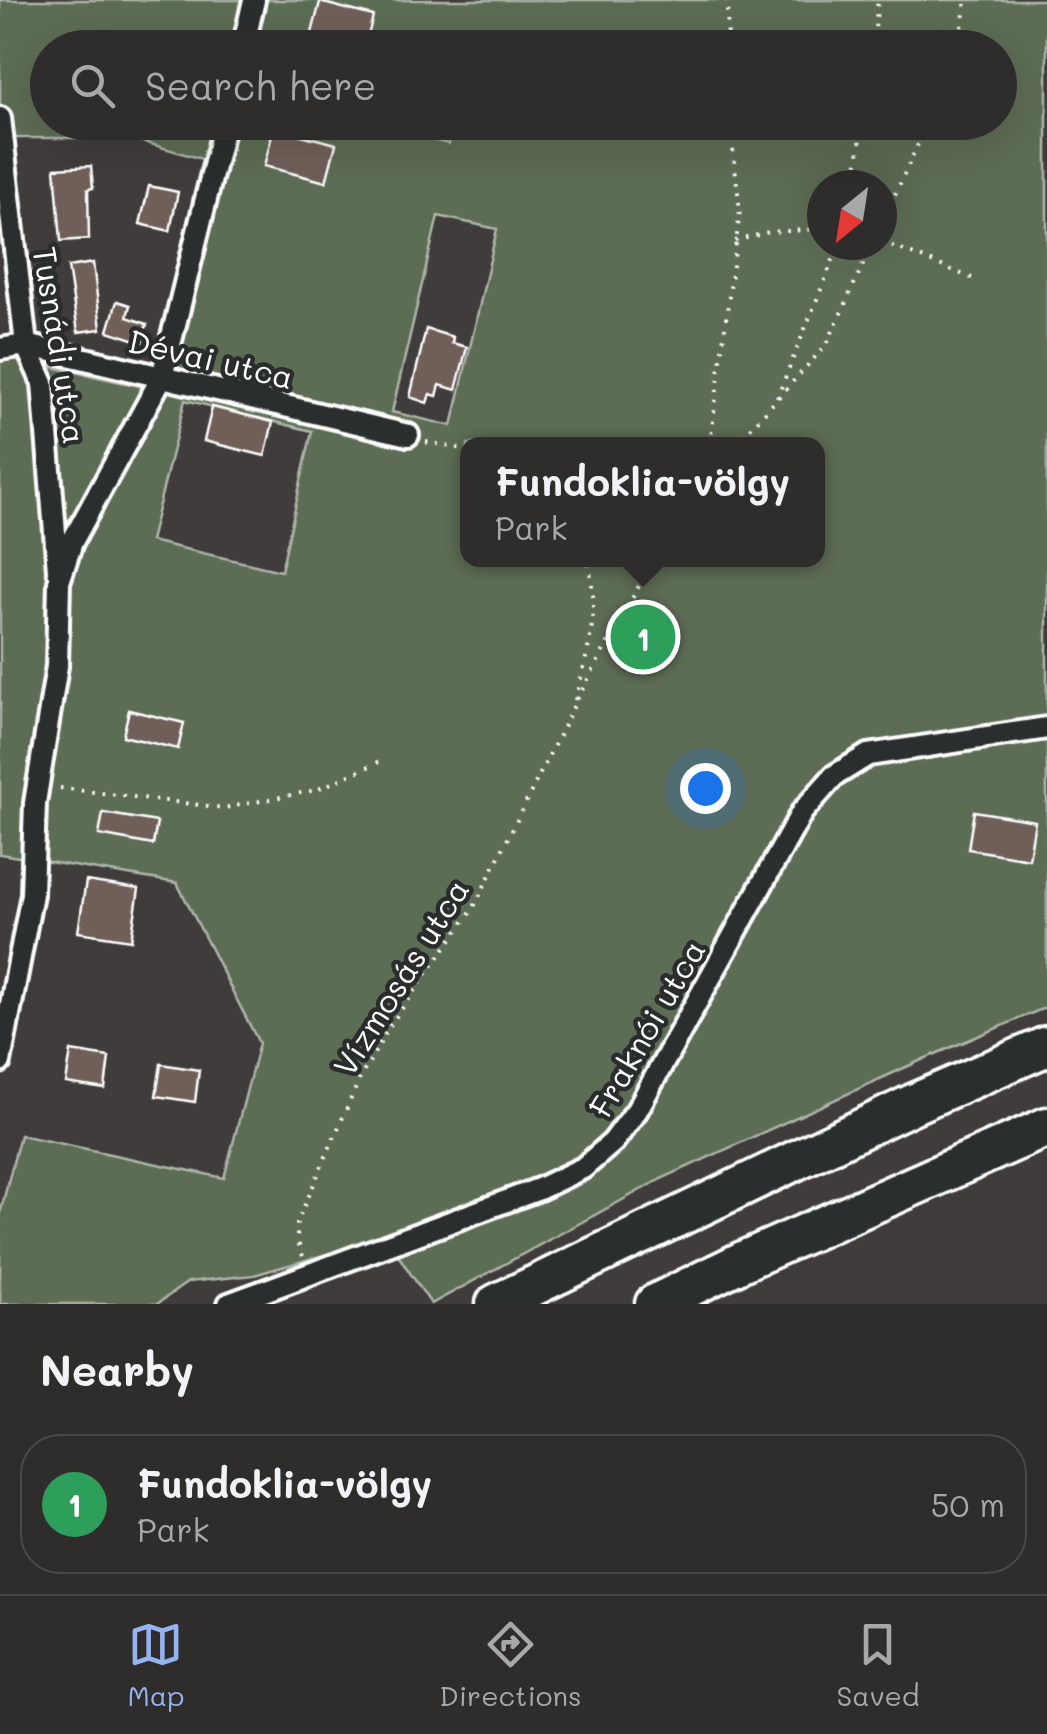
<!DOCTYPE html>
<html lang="en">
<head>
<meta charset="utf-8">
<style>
	body { margin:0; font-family:Mali,sans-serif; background:#373534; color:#f1f3f6 }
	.compass { position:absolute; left:807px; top:170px; width:90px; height:90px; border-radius:50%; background:#2f2d2c; box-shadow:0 10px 40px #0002; rotate:210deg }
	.you { position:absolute; left:705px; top:788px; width:35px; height:35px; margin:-25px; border:8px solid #fff; border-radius:50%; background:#1a73e8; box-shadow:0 0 0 15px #1a73e833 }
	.badge { display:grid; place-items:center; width:65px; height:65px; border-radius:50%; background:#95b2f1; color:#fff; font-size:32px; font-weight:700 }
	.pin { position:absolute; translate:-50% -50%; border:5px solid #fff; box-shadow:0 2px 10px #0006 }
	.popup { position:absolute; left:460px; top:437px; width:365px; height:130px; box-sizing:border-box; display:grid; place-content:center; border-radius:20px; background:#2f2d2c; filter:drop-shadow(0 2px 8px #0005); font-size:32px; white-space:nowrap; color:#a7a8a9 }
	.popup b { font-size:38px; color:#f1f3f6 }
	.popup::after { content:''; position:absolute; left:50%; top:100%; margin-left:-20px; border:20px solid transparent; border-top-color:#2f2d2c }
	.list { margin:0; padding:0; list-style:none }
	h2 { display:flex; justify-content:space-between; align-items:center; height:130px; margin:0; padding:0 40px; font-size:42px }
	h2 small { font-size:32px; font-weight:400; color:#a7a8a9 }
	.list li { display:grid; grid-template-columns:65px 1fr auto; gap:30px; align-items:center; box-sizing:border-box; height:140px; margin:0 20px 20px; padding:0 20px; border:2px solid #4a4948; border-radius:40px }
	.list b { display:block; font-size:38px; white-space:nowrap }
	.list p { margin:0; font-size:32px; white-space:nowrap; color:#a7a8a9 }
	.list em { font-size:32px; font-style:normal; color:#a7a8a9 }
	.icon { flex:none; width:55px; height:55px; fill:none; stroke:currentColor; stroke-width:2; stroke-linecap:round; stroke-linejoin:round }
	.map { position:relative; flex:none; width:1047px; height:1304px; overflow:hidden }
	.search { position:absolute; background:#2f2d2c; box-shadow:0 10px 40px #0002; left:30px; right:30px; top:30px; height:110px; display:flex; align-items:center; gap:25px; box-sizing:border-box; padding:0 35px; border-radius:55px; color:#a7a8a9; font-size:38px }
	.sheet { height:290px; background:#2f2d2c }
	nav { display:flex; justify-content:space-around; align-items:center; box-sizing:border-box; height:140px; border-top:2px solid #4a4948; background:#2f2d2c; font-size:28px; color:#a7a8a9 }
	nav a { display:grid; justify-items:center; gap:5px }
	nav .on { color:#95b2f1 }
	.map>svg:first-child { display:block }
	.green { fill:#5d6c55; stroke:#aeb6aa; stroke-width:2.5; fill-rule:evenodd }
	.building { fill:#705f59; stroke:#fff; stroke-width:2.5 }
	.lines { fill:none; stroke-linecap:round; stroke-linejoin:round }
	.minor-casing { stroke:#fff; stroke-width:28 }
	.motorway-casing { stroke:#fff; stroke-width:45 }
	.path { stroke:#fff; stroke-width:4; stroke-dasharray:2.5 8; stroke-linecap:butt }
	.minor { stroke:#2a2d2e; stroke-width:20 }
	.motorway { stroke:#2a2d2e; stroke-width:38 }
	.labels { text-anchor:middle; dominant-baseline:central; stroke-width:9; stroke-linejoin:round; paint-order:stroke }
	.street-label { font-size:32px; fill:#fff; stroke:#2a2d2e }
</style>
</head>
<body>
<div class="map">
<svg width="1047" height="1304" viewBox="0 0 1047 1304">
	<rect width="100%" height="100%" fill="#3f3c3b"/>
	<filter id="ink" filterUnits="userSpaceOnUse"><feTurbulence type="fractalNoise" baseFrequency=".01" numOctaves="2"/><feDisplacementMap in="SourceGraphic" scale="20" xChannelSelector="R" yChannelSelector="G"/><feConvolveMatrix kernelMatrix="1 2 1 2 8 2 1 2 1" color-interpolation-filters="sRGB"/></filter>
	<g filter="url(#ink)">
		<!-- green -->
		<path class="green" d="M0 0H1047V1007L926 1058 661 1179 431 1304 386 1237 254 1275 188 1282 157 1304H0V1214L20 1135 224 1178 259 1043 177 883 0 854V361L16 359 148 388 202 159 130 138H0ZM260 30 328 48H1000V122H455L449 144 363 123 48 122V48L255 47ZM822 185H882V245H822ZM438 216 497 229 452 426 392 412ZM185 400 312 431 281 571 150 541ZM468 444H818V560H468Z"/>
		<!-- building -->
		<g class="building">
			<polygon points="320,2 373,16 365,48 311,37"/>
			<polygon points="274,128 336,144 326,182 264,166"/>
			<polygon points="91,166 93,188 88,189 89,239 61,241 55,168"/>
			<polygon points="149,186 178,192 170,231 140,224"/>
			<polygon points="93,263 101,329 78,332 68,267"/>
			<polygon points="117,301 130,305 127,317 147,324 142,342 108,331"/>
			<polygon points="426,329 453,337 452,343 467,347 456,390 440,385 437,396 430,394 427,403 410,397"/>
			<polygon points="212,407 273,422 265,456 204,441"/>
			<polygon points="129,710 184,723 178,749 123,736"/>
			<polygon points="974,811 1035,821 1029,859 968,849"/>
			<polygon points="103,813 157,822 153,845 99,835"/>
			<polygon points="86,881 139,889 131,940 78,932"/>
			<polygon points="71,1051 109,1057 105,1089 66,1083"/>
			<polygon points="161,1064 199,1070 195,1102 156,1096"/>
		</g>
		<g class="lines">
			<!-- minor casing -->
			<g class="minor-casing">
				<g id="minor">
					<polyline points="243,48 254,0"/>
					<polyline points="0,118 26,345 43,383 58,570"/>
					<polyline points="0,349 26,345 408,435"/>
					<polyline points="0,1062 32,894 35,803 57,666 59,582 72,542 162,377 225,122"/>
					<polyline points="229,1304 539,1189 583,1168 613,1142 637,1110 802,812 834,776 868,755 1047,728"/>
				</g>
			</g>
			<!-- motorway casing -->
			<g class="motorway-casing">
				<g id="motorway">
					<polyline points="496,1304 913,1104 1047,1046"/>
					<polyline points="655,1304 743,1261 1047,1127"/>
				</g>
			</g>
			<!-- path -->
			<g class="path">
				<polyline points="727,0 728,48"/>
				<polyline points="873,48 878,0"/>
				<polyline points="959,48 966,0"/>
				<polyline points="855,185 863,122"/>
				<polyline points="882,223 928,122"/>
				<polyline points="735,241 769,232 822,229"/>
				<polyline points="882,242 979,281"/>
				<polyline points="777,398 839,245"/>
				<polyline points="426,442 468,450"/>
				<polyline points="710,444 740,211 730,122"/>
				<polyline points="736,444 827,344 872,245"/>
				<path d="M575 700C588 653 601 609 587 560"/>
				<polyline points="60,788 224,808 316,790 381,761"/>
				<polyline points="303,1256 297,1240 297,1223 360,1078 391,1024 473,909 572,709 653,560"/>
			</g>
			<!-- minor -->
			<use href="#minor" class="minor"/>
			<!-- motorway -->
			<use href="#motorway" class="motorway"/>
		</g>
	</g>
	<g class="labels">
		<!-- street labels -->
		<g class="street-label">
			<text transform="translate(61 345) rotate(81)">Tusnádi utca</text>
			<text transform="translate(211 358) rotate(13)">Dévai utca</text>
			<text transform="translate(400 977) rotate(-58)">Vízmosás utca</text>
			<text transform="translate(646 1028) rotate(-60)">Fraknói utca</text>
		</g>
	</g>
</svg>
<svg class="compass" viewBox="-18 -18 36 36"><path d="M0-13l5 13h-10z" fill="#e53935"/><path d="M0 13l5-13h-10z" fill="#a7a8a9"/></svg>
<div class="you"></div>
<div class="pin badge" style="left:643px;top:637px;background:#2e9e5b">1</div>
<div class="popup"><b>Fundoklia-völgy</b>Park</div>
<div class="search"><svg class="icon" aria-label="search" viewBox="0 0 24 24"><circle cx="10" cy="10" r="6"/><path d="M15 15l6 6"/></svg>Search here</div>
</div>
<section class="sheet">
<h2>Nearby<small></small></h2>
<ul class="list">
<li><span class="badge" style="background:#2e9e5b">1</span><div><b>Fundoklia-völgy</b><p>Park</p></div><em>50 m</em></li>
</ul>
</section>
<nav>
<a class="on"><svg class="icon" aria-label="map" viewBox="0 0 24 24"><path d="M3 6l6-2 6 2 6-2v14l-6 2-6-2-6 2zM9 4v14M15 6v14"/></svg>Map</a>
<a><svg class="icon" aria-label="directions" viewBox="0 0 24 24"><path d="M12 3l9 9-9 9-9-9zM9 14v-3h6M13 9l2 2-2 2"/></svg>Directions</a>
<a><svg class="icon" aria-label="saved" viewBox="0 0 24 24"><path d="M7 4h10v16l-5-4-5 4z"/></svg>Saved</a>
</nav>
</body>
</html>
